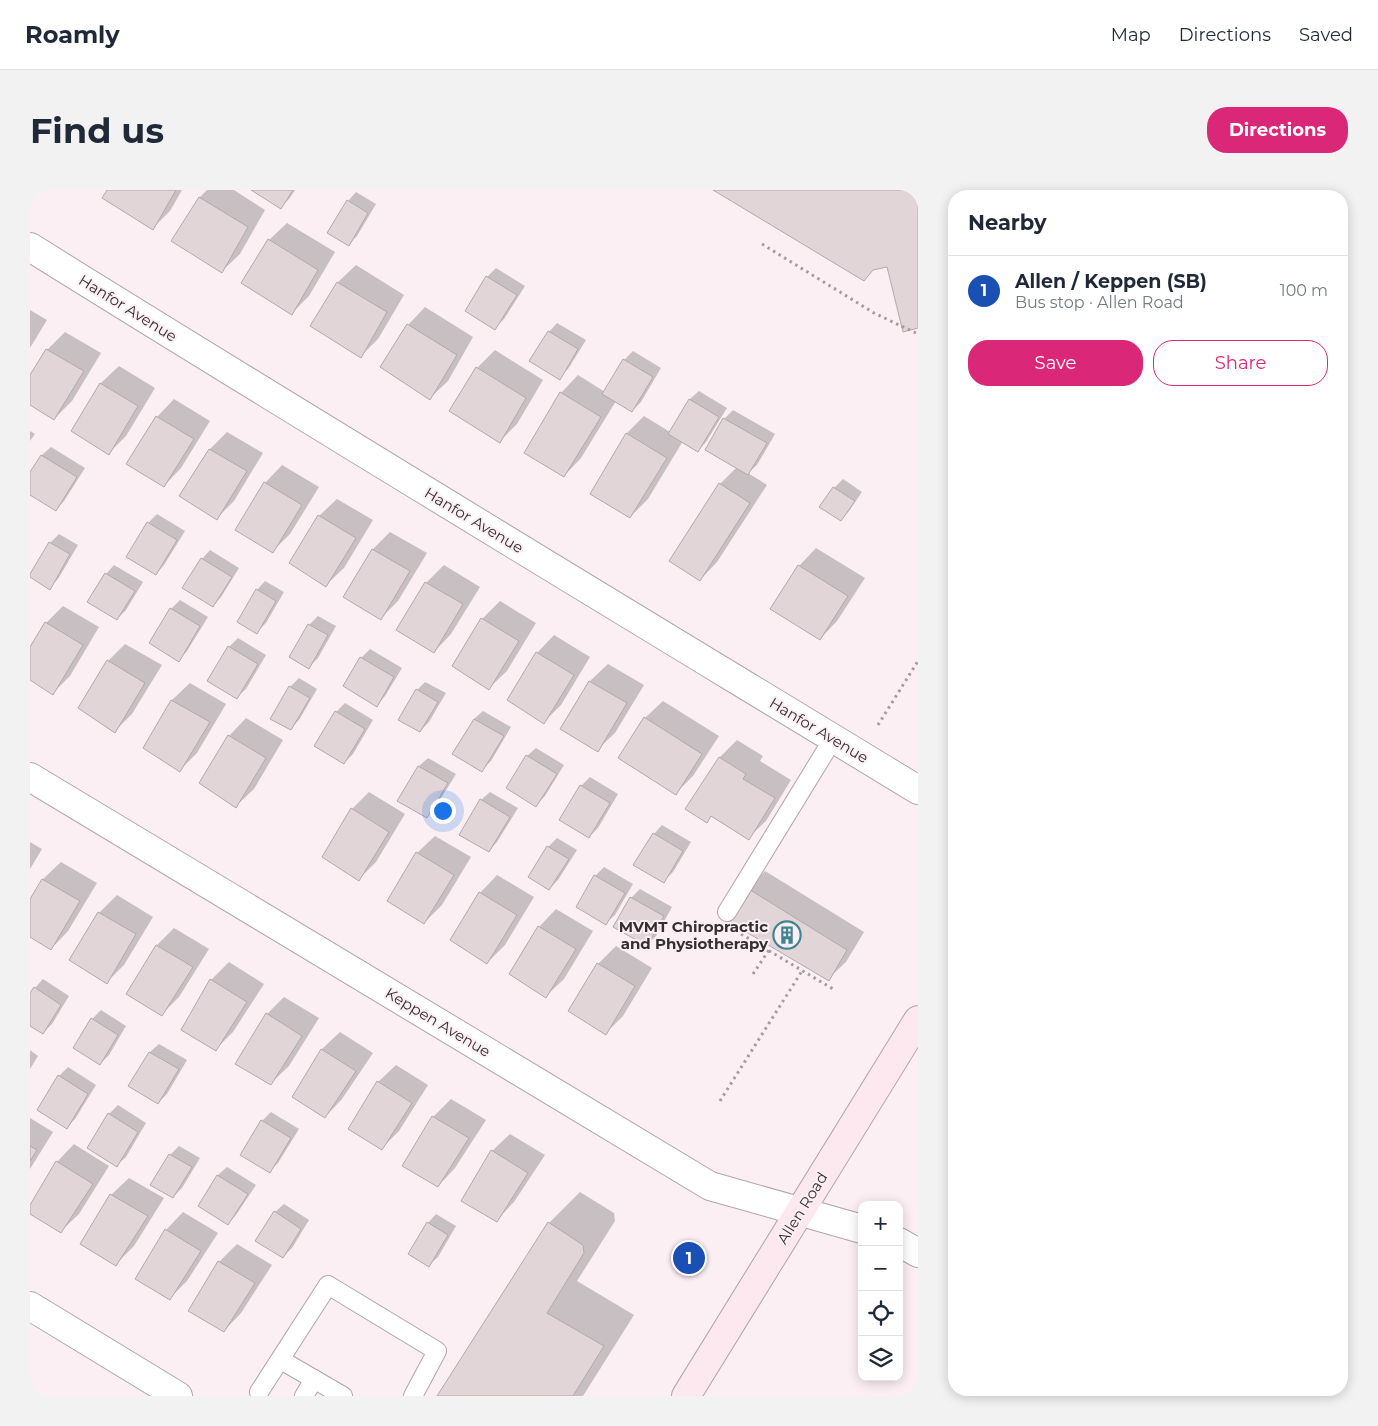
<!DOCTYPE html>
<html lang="en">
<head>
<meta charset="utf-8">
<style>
	body { margin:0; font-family:Montserrat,sans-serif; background:#f2f2f3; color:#1f2937 }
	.controls { position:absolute; right:15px; bottom:15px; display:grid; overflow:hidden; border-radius:10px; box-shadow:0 2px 12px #0003 }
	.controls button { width:45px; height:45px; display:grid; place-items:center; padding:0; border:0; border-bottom:1px solid #e0e1e3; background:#fff; color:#1f2937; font:25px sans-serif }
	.you { position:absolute; left:412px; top:620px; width:18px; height:18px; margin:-12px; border:4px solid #fff; border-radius:50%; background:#1a73e8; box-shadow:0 0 0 8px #1a73e833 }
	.badge { display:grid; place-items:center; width:32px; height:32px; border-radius:50%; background:#db2777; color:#fff; font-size:16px; font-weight:700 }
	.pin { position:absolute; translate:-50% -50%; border:2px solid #fff; box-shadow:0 1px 5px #0006 }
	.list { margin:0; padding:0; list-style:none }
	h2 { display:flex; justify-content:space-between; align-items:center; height:65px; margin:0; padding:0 20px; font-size:21px }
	h2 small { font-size:16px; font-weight:400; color:#747a83 }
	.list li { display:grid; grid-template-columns:32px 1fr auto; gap:15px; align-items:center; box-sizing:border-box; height:70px; padding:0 20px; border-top:1px solid #e0e1e3 }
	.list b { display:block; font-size:19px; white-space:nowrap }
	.list p { margin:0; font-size:16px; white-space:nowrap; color:#747a83 }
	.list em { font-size:16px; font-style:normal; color:#747a83 }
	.actions { display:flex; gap:10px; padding:15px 20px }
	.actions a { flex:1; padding:11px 0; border:1px solid #db2777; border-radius:20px; text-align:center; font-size:18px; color:#db2777 }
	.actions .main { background:#db2777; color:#fff }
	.icon { flex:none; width:28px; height:28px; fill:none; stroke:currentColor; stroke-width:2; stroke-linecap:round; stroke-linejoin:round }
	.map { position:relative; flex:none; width:888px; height:1206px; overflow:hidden; border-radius:20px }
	header { display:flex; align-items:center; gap:30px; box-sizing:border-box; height:70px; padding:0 25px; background:#fff; border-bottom:1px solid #e0e1e3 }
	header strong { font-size:24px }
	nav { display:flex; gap:28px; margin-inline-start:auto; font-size:18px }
	.intro { display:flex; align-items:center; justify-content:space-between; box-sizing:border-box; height:120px; padding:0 30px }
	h1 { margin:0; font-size:35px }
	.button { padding:12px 22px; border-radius:20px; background:#db2777; color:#fff; font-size:18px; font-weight:700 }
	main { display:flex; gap:30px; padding:0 30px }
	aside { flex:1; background:#fff; border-radius:20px; box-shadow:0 2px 12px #0003 }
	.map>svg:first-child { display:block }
	.shadow { fill:#0003 }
	.building { fill:#e1d5d8; stroke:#b4a8ac }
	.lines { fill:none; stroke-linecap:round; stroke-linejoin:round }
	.service-casing { stroke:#b1a5a9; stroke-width:20 }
	.minor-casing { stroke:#b1a5a9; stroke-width:30 }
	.secondary-casing { stroke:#b1a5a9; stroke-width:30 }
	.path { stroke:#a59c9f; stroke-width:3; stroke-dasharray:2.5 4; stroke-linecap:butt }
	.service { stroke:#fff; stroke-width:18 }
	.minor { stroke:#fff; stroke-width:28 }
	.secondary { stroke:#fee8f0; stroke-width:28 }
	.labels { text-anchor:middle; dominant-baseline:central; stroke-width:4; stroke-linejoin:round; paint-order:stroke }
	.street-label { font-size:15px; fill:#342f30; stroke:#fbeff3 }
	.poi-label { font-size:15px; font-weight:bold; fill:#342f30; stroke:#fbeff3; text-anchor:end }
</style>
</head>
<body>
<header>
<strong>Roamly</strong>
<nav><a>Map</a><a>Directions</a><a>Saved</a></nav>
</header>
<div class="intro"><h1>Find us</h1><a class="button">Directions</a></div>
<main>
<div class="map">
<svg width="888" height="1206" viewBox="0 0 888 1206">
	<rect width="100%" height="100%" fill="#fbeff3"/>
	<!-- shadow -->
	<g class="shadow">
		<polygon points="78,0 152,0 140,21 123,38"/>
		<polygon points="177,0 204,0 235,20 210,64 192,81 143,50 170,7"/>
		<polygon points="222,0 265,0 259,9 251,17"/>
		<polygon points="326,2 346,14 327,46 318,55 318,11"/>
		<polygon points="257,33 305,62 279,106 261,124 239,50"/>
		<polygon points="326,75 374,105 348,149 331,166 282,135 308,92"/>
		<polygon points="466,78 495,96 474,129 465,138 457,87"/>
		<polygon points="395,117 443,147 418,191 400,208 378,135"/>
		<polygon points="0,120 17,130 0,158"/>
		<polygon points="527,133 556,150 538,179 529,188 519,142"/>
		<polygon points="35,142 71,163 42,211 24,229 0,214 0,188 17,160"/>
		<polygon points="465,160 513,190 487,234 469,252 447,178"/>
		<polygon points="603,161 631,178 611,212 602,221 586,211 551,268 534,286 531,203 548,185 575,202 594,170"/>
		<polygon points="89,176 125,198 96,246 79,263 43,240 71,193"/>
		<polygon points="669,201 697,218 676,252 668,261 653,251 618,309 600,327 562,303 597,243 614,226 640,242 660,209"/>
		<polygon points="144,209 180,231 151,278 134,296 127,227"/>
		<polygon points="703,220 745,244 727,275 718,283 737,295 687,372 670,390 690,294 707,277 694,229"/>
		<polygon points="0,241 5,244 0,251"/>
		<polygon points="197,242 233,263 204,311 187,328 180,259"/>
		<polygon points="21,257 55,278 34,311 26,320 0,304 0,285 12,265"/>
		<polygon points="252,275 289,297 260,344 242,362 235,293"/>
		<polygon points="813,289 832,302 819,321 811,330 791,317 804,298"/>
		<polygon points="307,309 343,330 314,378 296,395 289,326"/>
		<polygon points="127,324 155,341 134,375 126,384 118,333"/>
		<polygon points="360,342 397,363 368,411 351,428 315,406 343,359"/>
		<polygon points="29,344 48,355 28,389 19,398 20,353"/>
		<polygon points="786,358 835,388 807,431 790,449 769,376"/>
		<polygon points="180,360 209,378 191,407 183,416 172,369"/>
		<polygon points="84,375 113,392 96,420 87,429 76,384"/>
		<polygon points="414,375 450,397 421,444 404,462 368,440 396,393"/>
		<polygon points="235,391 254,402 236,433 227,442 227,400"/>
		<polygon points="150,410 178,427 157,461 149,470 141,419"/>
		<polygon points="470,411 506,433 477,481 459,498 452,429"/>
		<polygon points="33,416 69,437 40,486 23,503 0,488 0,459 16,433"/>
		<polygon points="288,426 306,436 288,468 279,477 279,435"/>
		<polygon points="524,445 560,467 531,515 514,532 507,463"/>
		<polygon points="208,448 236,465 216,499 207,507 179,490 199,457"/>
		<polygon points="95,454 132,475 102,524 85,541 78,471"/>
		<polygon points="340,459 372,478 355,506 347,515 314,496 331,468"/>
		<polygon points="578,474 614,495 585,543 567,560 532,538 560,491"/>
		<polygon points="269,488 287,499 269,530 260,539 260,497"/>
		<polygon points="395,492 416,503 399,532 390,541 387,500"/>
		<polygon points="160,493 196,514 167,563 150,580 114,557 142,510"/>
		<polygon points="633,511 689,546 663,586 646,603 615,528"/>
		<polygon points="315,513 343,530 323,564 314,573 286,556 306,522"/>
		<polygon points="453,521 481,537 461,571 452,580 444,529"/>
		<polygon points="216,528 253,550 224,599 206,616 199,546"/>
		<polygon points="707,550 733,566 730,571 761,590 736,631 718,648 682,626 677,631 690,567"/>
		<polygon points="506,558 534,575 515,606 506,615 497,566"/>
		<polygon points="398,568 426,584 405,618 396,627 368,610 389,576"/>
		<polygon points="560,587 588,604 568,638 559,647 551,596"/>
		<polygon points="339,602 375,624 346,672 329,689 322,619"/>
		<polygon points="460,602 488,618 467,652 459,661 451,610"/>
		<polygon points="632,635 661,652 643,682 634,691 624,644"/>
		<polygon points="405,646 441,667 412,715 394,733 387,663"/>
		<polygon points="527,648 547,660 528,690 519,699 500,687 518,657"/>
		<polygon points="0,652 12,659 0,679"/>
		<polygon points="31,672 67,693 38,741 21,759 0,746 0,712 13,689"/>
		<polygon points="574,677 603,694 585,725 576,733 565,686"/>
		<polygon points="735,681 834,742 816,772 798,789 718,699"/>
		<polygon points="467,685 504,707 475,755 457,773 450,703"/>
		<polygon points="610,699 642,717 626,746 617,755 601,708"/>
		<polygon points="87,705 123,727 94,775 76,793 41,770 69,723"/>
		<polygon points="526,719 563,741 534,789 516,806 509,737"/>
		<polygon points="144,738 179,759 149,807 132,824 98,804 127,755"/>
		<polygon points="586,756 622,778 593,826 575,844 568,774"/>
		<polygon points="199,772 234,794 203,842 186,859 152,839 181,790"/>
		<polygon points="13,789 39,806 22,834 13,843 0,835 0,806 5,798"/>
		<polygon points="254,807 289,828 259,876 241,893 237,824"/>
		<polygon points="71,820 96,836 79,865 70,874 62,829"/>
		<polygon points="310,842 343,863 312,909 295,927 264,906 292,859"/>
		<polygon points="129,854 157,870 137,904 128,913 99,896 120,862"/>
		<polygon points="0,860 8,866 0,879"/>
		<polygon points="366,875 398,895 369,941 351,959 348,892"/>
		<polygon points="38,877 66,895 45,929 37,937 29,886"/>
		<polygon points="421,909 456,930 425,978 408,996 374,975 403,927"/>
		<polygon points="88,915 116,933 96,967 87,975 79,924"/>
		<polygon points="241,922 269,939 248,973 240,981 232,931"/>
		<polygon points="0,928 23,942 0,979"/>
		<polygon points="480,944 515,965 484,1012 467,1030 462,961"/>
		<polygon points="44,954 79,976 49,1024 31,1041 0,1022 0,1017 27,972"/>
		<polygon points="149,956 170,968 152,998 143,1007 122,994 140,965"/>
		<polygon points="197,977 226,995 206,1025 198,1034 170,1016 188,985"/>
		<polygon points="99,988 134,1008 104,1056 86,1074 81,1005"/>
		<polygon points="550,1002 584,1023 585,1031 547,1091 604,1125 553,1206 408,1206 519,1033"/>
		<polygon points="254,1014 279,1030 262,1058 253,1067 245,1022"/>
		<polygon points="153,1022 188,1043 157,1091 140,1108 136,1040"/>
		<polygon points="406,1024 426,1036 408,1067 399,1075 398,1033"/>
		<polygon points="207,1054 242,1075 211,1123 194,1141 160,1120 189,1072"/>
	</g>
	<!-- building -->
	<g class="building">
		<polygon points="77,0 146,0 123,40 72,8"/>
		<polygon points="221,0 263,0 251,19"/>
		<polygon points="683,0 888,0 888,138 873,142 857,77 843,80 834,91"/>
		<polygon points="169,7 218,37 192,83 141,51"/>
		<polygon points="317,10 338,23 319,56 297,43"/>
		<polygon points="238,49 288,80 262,125 211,93"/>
		<polygon points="456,86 487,105 465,140 435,121"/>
		<polygon points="307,92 357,122 331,168 280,136"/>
		<polygon points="377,134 427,165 400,210 350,177"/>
		<polygon points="518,141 548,159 530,190 499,171"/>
		<polygon points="16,159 54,181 24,230 0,215 0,185"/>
		<polygon points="593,169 623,187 602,222 572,204"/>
		<polygon points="446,177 496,208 470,253 419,221"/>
		<polygon points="70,193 108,216 79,265 41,241"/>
		<polygon points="530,202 571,227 534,287 494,263"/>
		<polygon points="659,209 689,227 668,262 638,244"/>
		<polygon points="126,226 164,249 134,297 96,274"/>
		<polygon points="693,228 737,253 718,285 675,260"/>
		<polygon points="596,243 637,268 600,328 560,304"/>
		<polygon points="179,259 217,281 187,330 149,306"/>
		<polygon points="11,265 47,287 26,321 0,305 0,282"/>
		<polygon points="234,292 272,315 243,363 205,340"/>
		<polygon points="689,293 720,313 670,391 639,371"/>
		<polygon points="803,297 825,311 811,331 789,317"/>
		<polygon points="288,325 326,348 296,397 259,373"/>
		<polygon points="117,332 147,350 126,385 96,367"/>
		<polygon points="19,352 40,364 20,400 0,387 0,384"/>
		<polygon points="342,359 380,381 351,430 313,407"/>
		<polygon points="171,368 202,387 183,417 152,398"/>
		<polygon points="768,375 818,406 790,450 740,419"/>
		<polygon points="75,383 105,401 87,430 57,412"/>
		<polygon points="395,392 433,414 404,463 366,440"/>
		<polygon points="226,399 246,411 227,444 207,432"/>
		<polygon points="140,418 170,436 149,472 119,453"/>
		<polygon points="451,428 489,451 459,500 422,476"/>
		<polygon points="15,432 53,455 23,505 0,490 0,457"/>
		<polygon points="278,434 298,445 279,479 259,467"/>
		<polygon points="198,456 228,474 207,509 177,491"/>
		<polygon points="506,462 544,485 514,534 477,510"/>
		<polygon points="330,467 364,487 347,517 313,496"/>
		<polygon points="77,470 115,493 85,543 48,518"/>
		<polygon points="559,491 597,513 568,562 530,539"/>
		<polygon points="259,496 280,508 261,540 240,529"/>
		<polygon points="386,499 408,512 390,542 368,530"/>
		<polygon points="141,510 180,532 150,582 113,558"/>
		<polygon points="305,521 335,539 314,574 284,556"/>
		<polygon points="614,527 672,564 646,605 588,568"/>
		<polygon points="444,529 474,546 452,582 422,564"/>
		<polygon points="198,545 236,568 206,618 169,593"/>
		<polygon points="496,565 527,584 506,617 476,598"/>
		<polygon points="689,567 716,584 713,589 745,608 719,650 681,626 677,633 655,619"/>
		<polygon points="388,576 418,593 397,628 367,611"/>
		<polygon points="550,595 580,613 559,648 529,630"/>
		<polygon points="450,609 480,627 459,662 429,645"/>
		<polygon points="321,618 359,642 329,691 292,667"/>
		<polygon points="623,643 653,661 634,693 603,675"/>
		<polygon points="517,656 539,669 519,700 498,687"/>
		<polygon points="386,662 424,685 394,734 357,711"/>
		<polygon points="564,685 595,703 576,735 546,717"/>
		<polygon points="12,689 50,711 21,760 0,747 0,709"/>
		<polygon points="717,698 817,760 799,791 696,730"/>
		<polygon points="449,702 487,725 457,774 420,750"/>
		<polygon points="600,707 634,726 617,756 583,737"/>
		<polygon points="68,722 106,744 77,794 39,770"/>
		<polygon points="508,736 546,759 516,808 479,784"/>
		<polygon points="126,755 163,777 132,826 96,804"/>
		<polygon points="567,773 605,796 576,845 538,821"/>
		<polygon points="180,789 217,812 186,861 151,840"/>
		<polygon points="4,797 31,815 13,844 0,836 0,803"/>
		<polygon points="236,823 272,846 241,895 205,874"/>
		<polygon points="61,828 88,845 70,875 43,858"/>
		<polygon points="291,859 326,881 295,928 262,907"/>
		<polygon points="119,862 149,879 128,914 98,896"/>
		<polygon points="28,885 58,904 37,939 7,920"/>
		<polygon points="347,891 382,913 352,960 318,939"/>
		<polygon points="78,923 108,942 87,977 57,958"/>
		<polygon points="402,926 439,948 408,997 372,976"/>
		<polygon points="231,930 261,948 240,983 210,965"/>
		<polygon points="0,956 7,960 0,971"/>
		<polygon points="461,960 498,983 467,1032 431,1011"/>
		<polygon points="139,964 162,977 143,1008 120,995"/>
		<polygon points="26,971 63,994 31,1043 0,1024 0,1015"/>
		<polygon points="187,985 218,1004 198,1035 168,1016"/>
		<polygon points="80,1004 118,1026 86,1076 50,1054"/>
		<polygon points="244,1021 271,1039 253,1068 225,1051"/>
		<polygon points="397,1032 418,1045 399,1077 378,1064"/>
		<polygon points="518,1032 553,1055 554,1063 517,1123 574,1156 543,1206 407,1206"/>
		<polygon points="135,1039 171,1061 140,1110 105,1089"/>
		<polygon points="188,1071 225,1093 194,1142 158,1121"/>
	</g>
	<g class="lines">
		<!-- service casing -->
		<g class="service-casing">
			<g id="service">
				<polyline points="697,722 803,549"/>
				<polyline points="251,1170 313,1206"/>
				<polyline points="229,1202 298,1095 407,1161 383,1206"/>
				<polyline points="274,1206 284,1189"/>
			</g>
		</g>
		<!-- minor casing -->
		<g class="minor-casing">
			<g id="minor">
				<path d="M0 57C295 241 592 420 888 600"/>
				<polyline points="0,587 680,996 832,1039"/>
				<polyline points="869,1052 888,1063"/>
				<polyline points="0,1116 148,1206"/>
			</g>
		</g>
		<!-- secondary casing -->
		<g class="secondary-casing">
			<polyline id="secondary" points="656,1206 888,830"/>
		</g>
		<!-- path -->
		<g class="path">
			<polyline points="732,54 844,123 888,144"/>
			<polyline points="848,535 888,471"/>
			<polyline points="711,744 803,799"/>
			<polyline points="723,784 739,760"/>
			<polyline points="690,911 772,781"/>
		</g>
		<!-- service -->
		<use href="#service" class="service"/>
		<!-- minor -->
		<use href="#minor" class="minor"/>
		<!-- secondary -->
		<use href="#secondary" class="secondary"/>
	</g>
	<!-- icons -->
	<defs>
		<g id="building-ring" transform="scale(1.4375)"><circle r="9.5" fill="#fbeff3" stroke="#3f8491" stroke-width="1.5"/><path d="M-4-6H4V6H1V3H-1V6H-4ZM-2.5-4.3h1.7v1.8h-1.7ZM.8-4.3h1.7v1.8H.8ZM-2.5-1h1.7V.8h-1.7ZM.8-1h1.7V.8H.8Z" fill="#3f8491"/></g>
	</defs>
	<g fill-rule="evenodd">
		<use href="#building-ring" x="757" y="745"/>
	</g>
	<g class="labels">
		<!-- street labels -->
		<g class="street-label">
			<text transform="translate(98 118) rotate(32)">Hanfor Avenue</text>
			<text transform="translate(444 330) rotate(31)">Hanfor Avenue</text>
			<text transform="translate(789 540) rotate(31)">Hanfor Avenue</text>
			<text transform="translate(408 832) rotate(31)">Keppen Avenue</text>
			<text transform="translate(772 1018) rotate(-58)">Allen Road</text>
		</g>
		<!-- poi labels -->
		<g class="poi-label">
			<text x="738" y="736">MVMT Chiropractic<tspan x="738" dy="17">and Physiotherapy</tspan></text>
		</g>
	</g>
</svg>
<div class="controls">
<button>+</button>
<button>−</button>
<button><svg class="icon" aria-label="locate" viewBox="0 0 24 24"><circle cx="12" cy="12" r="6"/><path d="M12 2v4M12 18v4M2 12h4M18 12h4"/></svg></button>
<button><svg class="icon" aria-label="layers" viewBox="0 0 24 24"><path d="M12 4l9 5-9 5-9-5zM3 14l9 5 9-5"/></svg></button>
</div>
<div class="you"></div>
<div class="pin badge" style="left:659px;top:1068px;background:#1a4fb4">1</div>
</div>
<aside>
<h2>Nearby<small></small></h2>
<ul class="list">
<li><span class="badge" style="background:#1a4fb4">1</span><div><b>Allen / Keppen (SB)</b><p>Bus stop · Allen Road</p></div><em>100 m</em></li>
</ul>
<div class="actions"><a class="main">Save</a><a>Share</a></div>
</aside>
</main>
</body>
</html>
